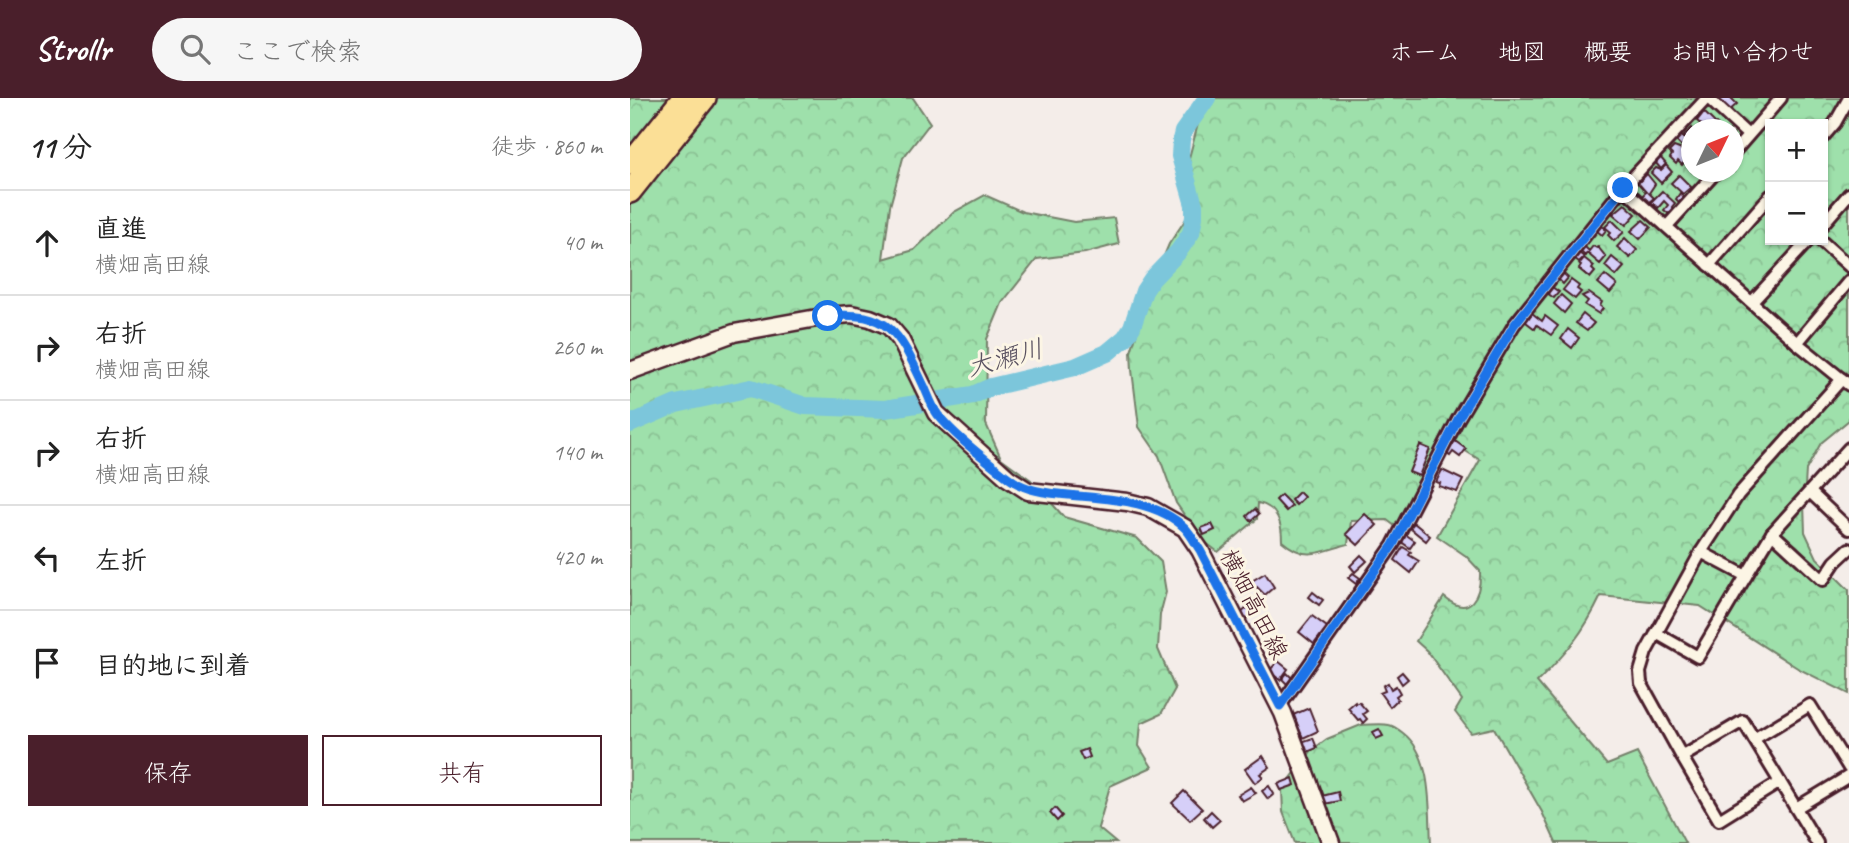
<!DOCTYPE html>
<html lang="ja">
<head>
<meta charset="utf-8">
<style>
	body { margin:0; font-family:Caveat,"Klee One",sans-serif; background:#f6f6f6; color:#222 }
	.controls { position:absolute; right:21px; top:21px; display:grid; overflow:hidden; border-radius:0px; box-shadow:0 2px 5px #0004 }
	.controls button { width:63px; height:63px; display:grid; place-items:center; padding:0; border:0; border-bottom:2px solid #e0e0e0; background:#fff; color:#222; font:35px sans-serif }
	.compass { position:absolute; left:1051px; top:21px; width:63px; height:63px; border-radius:50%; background:#fff; box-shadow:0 2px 5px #0004; rotate:47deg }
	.stop { position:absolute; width:21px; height:21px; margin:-16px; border:5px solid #1a73e8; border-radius:50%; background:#fff }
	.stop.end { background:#1a73e8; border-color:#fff; box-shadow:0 2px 7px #0008 }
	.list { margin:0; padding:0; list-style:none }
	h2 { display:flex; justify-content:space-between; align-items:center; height:91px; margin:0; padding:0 28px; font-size:30px }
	h2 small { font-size:23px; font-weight:400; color:#767676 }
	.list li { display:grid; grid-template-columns:46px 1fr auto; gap:21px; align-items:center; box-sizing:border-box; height:105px; padding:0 28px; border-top:2px solid #e0e0e0 }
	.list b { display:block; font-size:26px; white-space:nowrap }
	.list p { margin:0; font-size:23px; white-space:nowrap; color:#767676 }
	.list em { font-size:23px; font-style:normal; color:#767676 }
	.actions { display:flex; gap:14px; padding:21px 28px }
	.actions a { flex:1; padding:16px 0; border:2px solid #4a1f2b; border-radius:0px; text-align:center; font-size:24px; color:#4a1f2b }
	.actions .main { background:#4a1f2b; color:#fff }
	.icon { flex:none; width:38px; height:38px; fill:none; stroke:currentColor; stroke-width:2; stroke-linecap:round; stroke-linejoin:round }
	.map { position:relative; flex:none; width:1219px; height:745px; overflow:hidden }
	header { display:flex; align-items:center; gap:42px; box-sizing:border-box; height:98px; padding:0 35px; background:#4a1f2b; color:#fff }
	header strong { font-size:33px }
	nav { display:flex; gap:38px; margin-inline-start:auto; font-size:24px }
	.search { width:490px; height:63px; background:#f6f6f6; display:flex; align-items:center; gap:18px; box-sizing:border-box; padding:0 24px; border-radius:38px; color:#767676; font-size:26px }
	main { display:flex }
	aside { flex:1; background:#fff }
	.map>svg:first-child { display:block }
	.forest { fill:url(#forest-crowns); stroke:#74806b; stroke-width:2; fill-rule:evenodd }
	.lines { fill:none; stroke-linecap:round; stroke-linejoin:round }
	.river { stroke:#7bc6db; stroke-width:18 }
	.building { fill:#d6cff8; stroke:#4a1f2b; stroke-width:2 }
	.street-casing { stroke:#4a1f2b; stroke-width:16 }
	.secondary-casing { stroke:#4a1f2b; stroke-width:21 }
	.highway-casing { stroke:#4a1f2b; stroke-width:26 }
	.street { stroke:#fcf5e5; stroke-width:10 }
	.secondary { stroke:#fcf5e5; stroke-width:16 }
	.highway { stroke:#fbdf96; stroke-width:21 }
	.route { stroke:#1a73e8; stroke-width:9 }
	.labels { text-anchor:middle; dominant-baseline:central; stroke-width:6; stroke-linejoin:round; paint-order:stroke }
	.street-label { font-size:24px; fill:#4a1f2b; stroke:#fcf5e5 }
	.water-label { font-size:26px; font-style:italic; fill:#595160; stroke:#fcf5e5 }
</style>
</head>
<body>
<header>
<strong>Strollr</strong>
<div class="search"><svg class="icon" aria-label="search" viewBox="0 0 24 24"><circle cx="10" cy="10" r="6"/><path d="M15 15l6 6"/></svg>ここで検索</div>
<nav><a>ホーム</a><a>地図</a><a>概要</a><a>お問い合わせ</a></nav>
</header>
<main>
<aside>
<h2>11 分<small>徒歩 · 860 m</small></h2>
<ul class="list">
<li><svg class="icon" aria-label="ahead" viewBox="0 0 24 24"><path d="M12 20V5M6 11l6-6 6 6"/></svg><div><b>直進</b><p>横畑高田線</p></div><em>40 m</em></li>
<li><svg class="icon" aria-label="right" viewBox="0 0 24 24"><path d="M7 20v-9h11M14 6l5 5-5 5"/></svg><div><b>右折</b><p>横畑高田線</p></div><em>260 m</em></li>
<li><svg class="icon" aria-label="right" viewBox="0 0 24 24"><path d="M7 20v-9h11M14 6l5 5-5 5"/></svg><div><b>右折</b><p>横畑高田線</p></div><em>140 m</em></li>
<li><svg class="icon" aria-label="left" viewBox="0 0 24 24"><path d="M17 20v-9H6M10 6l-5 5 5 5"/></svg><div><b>左折</b></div><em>420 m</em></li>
<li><svg class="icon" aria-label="arrive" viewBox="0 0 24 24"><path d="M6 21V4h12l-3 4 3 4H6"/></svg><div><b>目的地に到着</b></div></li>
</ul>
<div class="actions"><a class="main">保存</a><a>共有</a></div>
</aside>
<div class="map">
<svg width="1219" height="745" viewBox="0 0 1219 745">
	<defs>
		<pattern id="forest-crowns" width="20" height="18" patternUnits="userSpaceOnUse" patternTransform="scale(1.75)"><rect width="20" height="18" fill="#9ee0ab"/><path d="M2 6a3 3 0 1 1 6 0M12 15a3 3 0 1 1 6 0" fill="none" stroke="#8ac093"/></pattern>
	</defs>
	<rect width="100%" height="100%" fill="#f4ede9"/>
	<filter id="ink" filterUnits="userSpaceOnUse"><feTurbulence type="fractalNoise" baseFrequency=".0143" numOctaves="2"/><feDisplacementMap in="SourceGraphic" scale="14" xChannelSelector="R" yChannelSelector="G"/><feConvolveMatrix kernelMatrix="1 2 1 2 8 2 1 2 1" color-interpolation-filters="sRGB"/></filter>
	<g filter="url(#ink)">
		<!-- forest -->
		<g class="forest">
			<polygon points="0,0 283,0 300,25 273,60 260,108 253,161 284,152 324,114 355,97 393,114 444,124 484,120 489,146 455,155 407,161 372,205 357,241 356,326 371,360 401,382 434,419 507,440 531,464 536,494 530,517 528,551 545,591 531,616 511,625 509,648 522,669 480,688 468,730 486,745 0,745"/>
			<path d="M585 0H1219V322L1191 345 1176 372 1174 405 1175 434 1187 460 1219 492V596L1169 571 1070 508 971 498C954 534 936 556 907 584L977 667 1007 655 1055 745H926L912 714 864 630 841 635 825 614 832 602 797 553 786 543 814 499C840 521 851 498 850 473L836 458 807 438 850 362 819 343 769 431 757 422 721 423 718 446C690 454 676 464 652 443 652 426 648 409 628 405L627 421 588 454 571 441 546 405 529 358 509 329 502 272 501 254 520 191 539 146 568 103 559 60 569 22ZM1140 26H1193V142H1140ZM1062 32H1104V74H1062Z"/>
			<path d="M731 627C740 627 751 625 759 627 764 628 769 632 773 635 803 658 799 711 801 745H665L653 714 652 692 682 652 697 641Z"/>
		</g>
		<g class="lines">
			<!-- river -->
			<polyline class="river" points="0,326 46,306 121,290 175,308 255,311 343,297 361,289 445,269 477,255 495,240 502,229 514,193 522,181 548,154 561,135 564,119 564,107 550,58 551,42 553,34 577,0"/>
		</g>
		<!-- building -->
		<g class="building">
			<polygon points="1088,0 1101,0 1107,6 1098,14 1089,5"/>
			<polygon points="1074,14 1087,27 1083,32 1077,32 1067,23"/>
			<polygon points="1062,30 1063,32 1062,53 1057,49 1061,45 1054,38"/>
			<polygon points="1050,37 1058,44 1052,49 1045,42"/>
			<polygon points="1044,49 1052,52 1060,58 1052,67 1048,63 1046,66 1040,60 1042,57 1039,54"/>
			<polygon points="1030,59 1036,66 1031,71 1025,64"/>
			<polygon points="1036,67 1042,74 1031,85 1021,75 1026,70 1031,72"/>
			<polygon points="1017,76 1025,86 1019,95 1024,100 1019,104 1012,98 1016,94 1008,85"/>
			<polygon points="1049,77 1061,89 1053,96 1041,85"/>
			<polygon points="1032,93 1045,105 1042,109 1044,111 1039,116 1034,112 1038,107 1034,103 1028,110 1021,104"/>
			<polygon points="1050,95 1056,100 1051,106 1046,101"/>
			<polygon points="995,106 1006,116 996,127 983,116"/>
			<polygon points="982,122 994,134 984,143 978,137 981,134 975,129"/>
			<polygon points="1013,122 1021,129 1010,141 1001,133"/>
			<polygon points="971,127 976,132 972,137 966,132"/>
			<polygon points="995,140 1007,152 1000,160 987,149"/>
			<polygon points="954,148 959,153 963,148 967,150 968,149 976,159 970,166 957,155 955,158 950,153"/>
			<polygon points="949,155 954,159 949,164 944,160"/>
			<polygon points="982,159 994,169 986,178 975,168"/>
			<polygon points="954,160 964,168 962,171 965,174 960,180 949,171 951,168 949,166"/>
			<polygon points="933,175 938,180 933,186 928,181"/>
			<polygon points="975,177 987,187 980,195 968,185"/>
			<polygon points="941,182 949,188 947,191 951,194 945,201 933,192"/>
			<polygon points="922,189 929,194 924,200 917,195"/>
			<polygon points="959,195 972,204 970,208 973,210 969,216 955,207 958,203 952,198"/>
			<polygon points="931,197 941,206 934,215 924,206"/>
			<polygon points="902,215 912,223 915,218 928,228 921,237 907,227 905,231 896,224"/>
			<polygon points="953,216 964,225 957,233 946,225"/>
			<polygon points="938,231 949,240 942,250 931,241"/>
			<polygon points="825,343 836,351 830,359 823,354 820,358 816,355"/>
			<polygon points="790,347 800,351 789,378 779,374"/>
			<polygon points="812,372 833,382 827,394 809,388 810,385 806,384"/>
			<polygon points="669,394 674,399 666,407 661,402"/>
			<polygon points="651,397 662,408 656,413 646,402"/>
			<polygon points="625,411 629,416 621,423 617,418"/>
			<polygon points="735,416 747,427 728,447 716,436"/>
			<polygon points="784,425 800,438 796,443 780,430"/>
			<polygon points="582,426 585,432 574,437 571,430"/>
			<polygon points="775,436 785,443 780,450 770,443"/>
			<polygon points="773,449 781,454 779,457 789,463 781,475 765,462"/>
			<polygon points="731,457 737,463 725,474 720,468"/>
			<polygon points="635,475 644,489 635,497 627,489 623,492 617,486"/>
			<polygon points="723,475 730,480 726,486 718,480"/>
			<polygon points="683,494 693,502 689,507 679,499"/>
			<polygon points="618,509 623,515 615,522 610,516"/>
			<polygon points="682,518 697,529 684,546 669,534"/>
			<polygon points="648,563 658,571 650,582 639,573"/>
			<polygon points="772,574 778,581 772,586 767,578"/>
			<polygon points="657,575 662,580 657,586 652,581"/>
			<polygon points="758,585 761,591 766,588 770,595 766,598 768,601 760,609 750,595 755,593 753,588"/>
			<polygon points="725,604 726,606 729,604 737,613 733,616 737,621 733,625 730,621 728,622 718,610"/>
			<polygon points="679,610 688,633 673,640 663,617"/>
			<polygon points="749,631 753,638 746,641 743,634"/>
			<polygon points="683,640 687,650 675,655 671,644"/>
			<polygon points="457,651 460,659 453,662 449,654"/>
			<polygon points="633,658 640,669 630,676 633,679 625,685 615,671"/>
			<polygon points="663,680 665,687 651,692 648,686"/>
			<polygon points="639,688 644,696 638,701 632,693"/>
			<polygon points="621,689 626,695 612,703 608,697"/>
			<polygon points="554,693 572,711 560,722 542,705"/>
			<polygon points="708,694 710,703 694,706 692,698"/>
			<polygon points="425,710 432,718 427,723 420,715"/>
			<polygon points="581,713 590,722 582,729 574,720"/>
		</g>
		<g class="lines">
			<!-- street casing -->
			<g class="street-casing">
				<g id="street">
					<polyline points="1078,0 1118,37"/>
					<polyline points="1193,39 1205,25 1219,0"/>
					<polyline points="1104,54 1151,0"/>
					<polyline points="993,90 1167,245 1219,287"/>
					<polyline points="1193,126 1219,96"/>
					<polyline points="1037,128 1086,74"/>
					<polyline points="1190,142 1219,168"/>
					<polyline points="1079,167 1140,98"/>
					<polyline points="1122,204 1179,142"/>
					<polyline points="1167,245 1219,183"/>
					<polyline points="1180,394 1219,431"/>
					<polyline points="1142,435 1193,482 1205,464 1219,451"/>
					<polyline points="1071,454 1116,478 1142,435 1219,350"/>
					<polyline points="1026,535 1068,559 1116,478"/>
					<polyline points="650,608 763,447 828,321 884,227 993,90 1077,0"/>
					<polyline points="1124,641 1180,607 1219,670"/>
					<polyline points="1052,659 1089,722 1150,684"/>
					<polyline points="1166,710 1219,678"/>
					<polyline points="1187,745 1113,623 1052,659 1011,585 1010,574 1016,554 1071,454 1108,397 1212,281"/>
				</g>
			</g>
			<!-- secondary casing -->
			<g class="secondary-casing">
				<polyline id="secondary" points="0,273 104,235 198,218 221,216 240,220 259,228 270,241 306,315 378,380 398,393 497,404 518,409 555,430 570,452 653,615 701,745"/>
			</g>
			<!-- highway casing -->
			<g class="highway-casing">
				<g id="highway">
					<polyline points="0,66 53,0"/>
					<polyline points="0,94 75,0"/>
				</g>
			</g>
			<!-- street -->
			<use href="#street" class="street"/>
			<!-- secondary -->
			<use href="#secondary" class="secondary"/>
			<!-- highway -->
			<use href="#highway" class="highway"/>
		</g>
	</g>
	<g class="lines" filter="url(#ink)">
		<!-- route -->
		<path class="route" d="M198 218C261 212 270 237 294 288 298 297 302 309 308 317 326 339 353 359 375 377 392 391 408 394 429 396 469 401 523 399 555 430 561 436 565 445 570 452L650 608 763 447 828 321 884 227 993 90"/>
	</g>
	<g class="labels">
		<!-- street labels -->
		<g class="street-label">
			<text transform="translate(624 506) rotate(63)">横畑高田線</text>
		</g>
		<!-- water labels -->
		<g class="water-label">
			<text transform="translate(375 260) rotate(-15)">大瀬川</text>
		</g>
	</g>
</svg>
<div class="controls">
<button>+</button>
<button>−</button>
</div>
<svg class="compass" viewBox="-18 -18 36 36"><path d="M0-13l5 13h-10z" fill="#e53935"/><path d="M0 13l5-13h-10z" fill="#767676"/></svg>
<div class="stop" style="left:198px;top:218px"></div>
<div class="stop end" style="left:993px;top:90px"></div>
</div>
</main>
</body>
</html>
